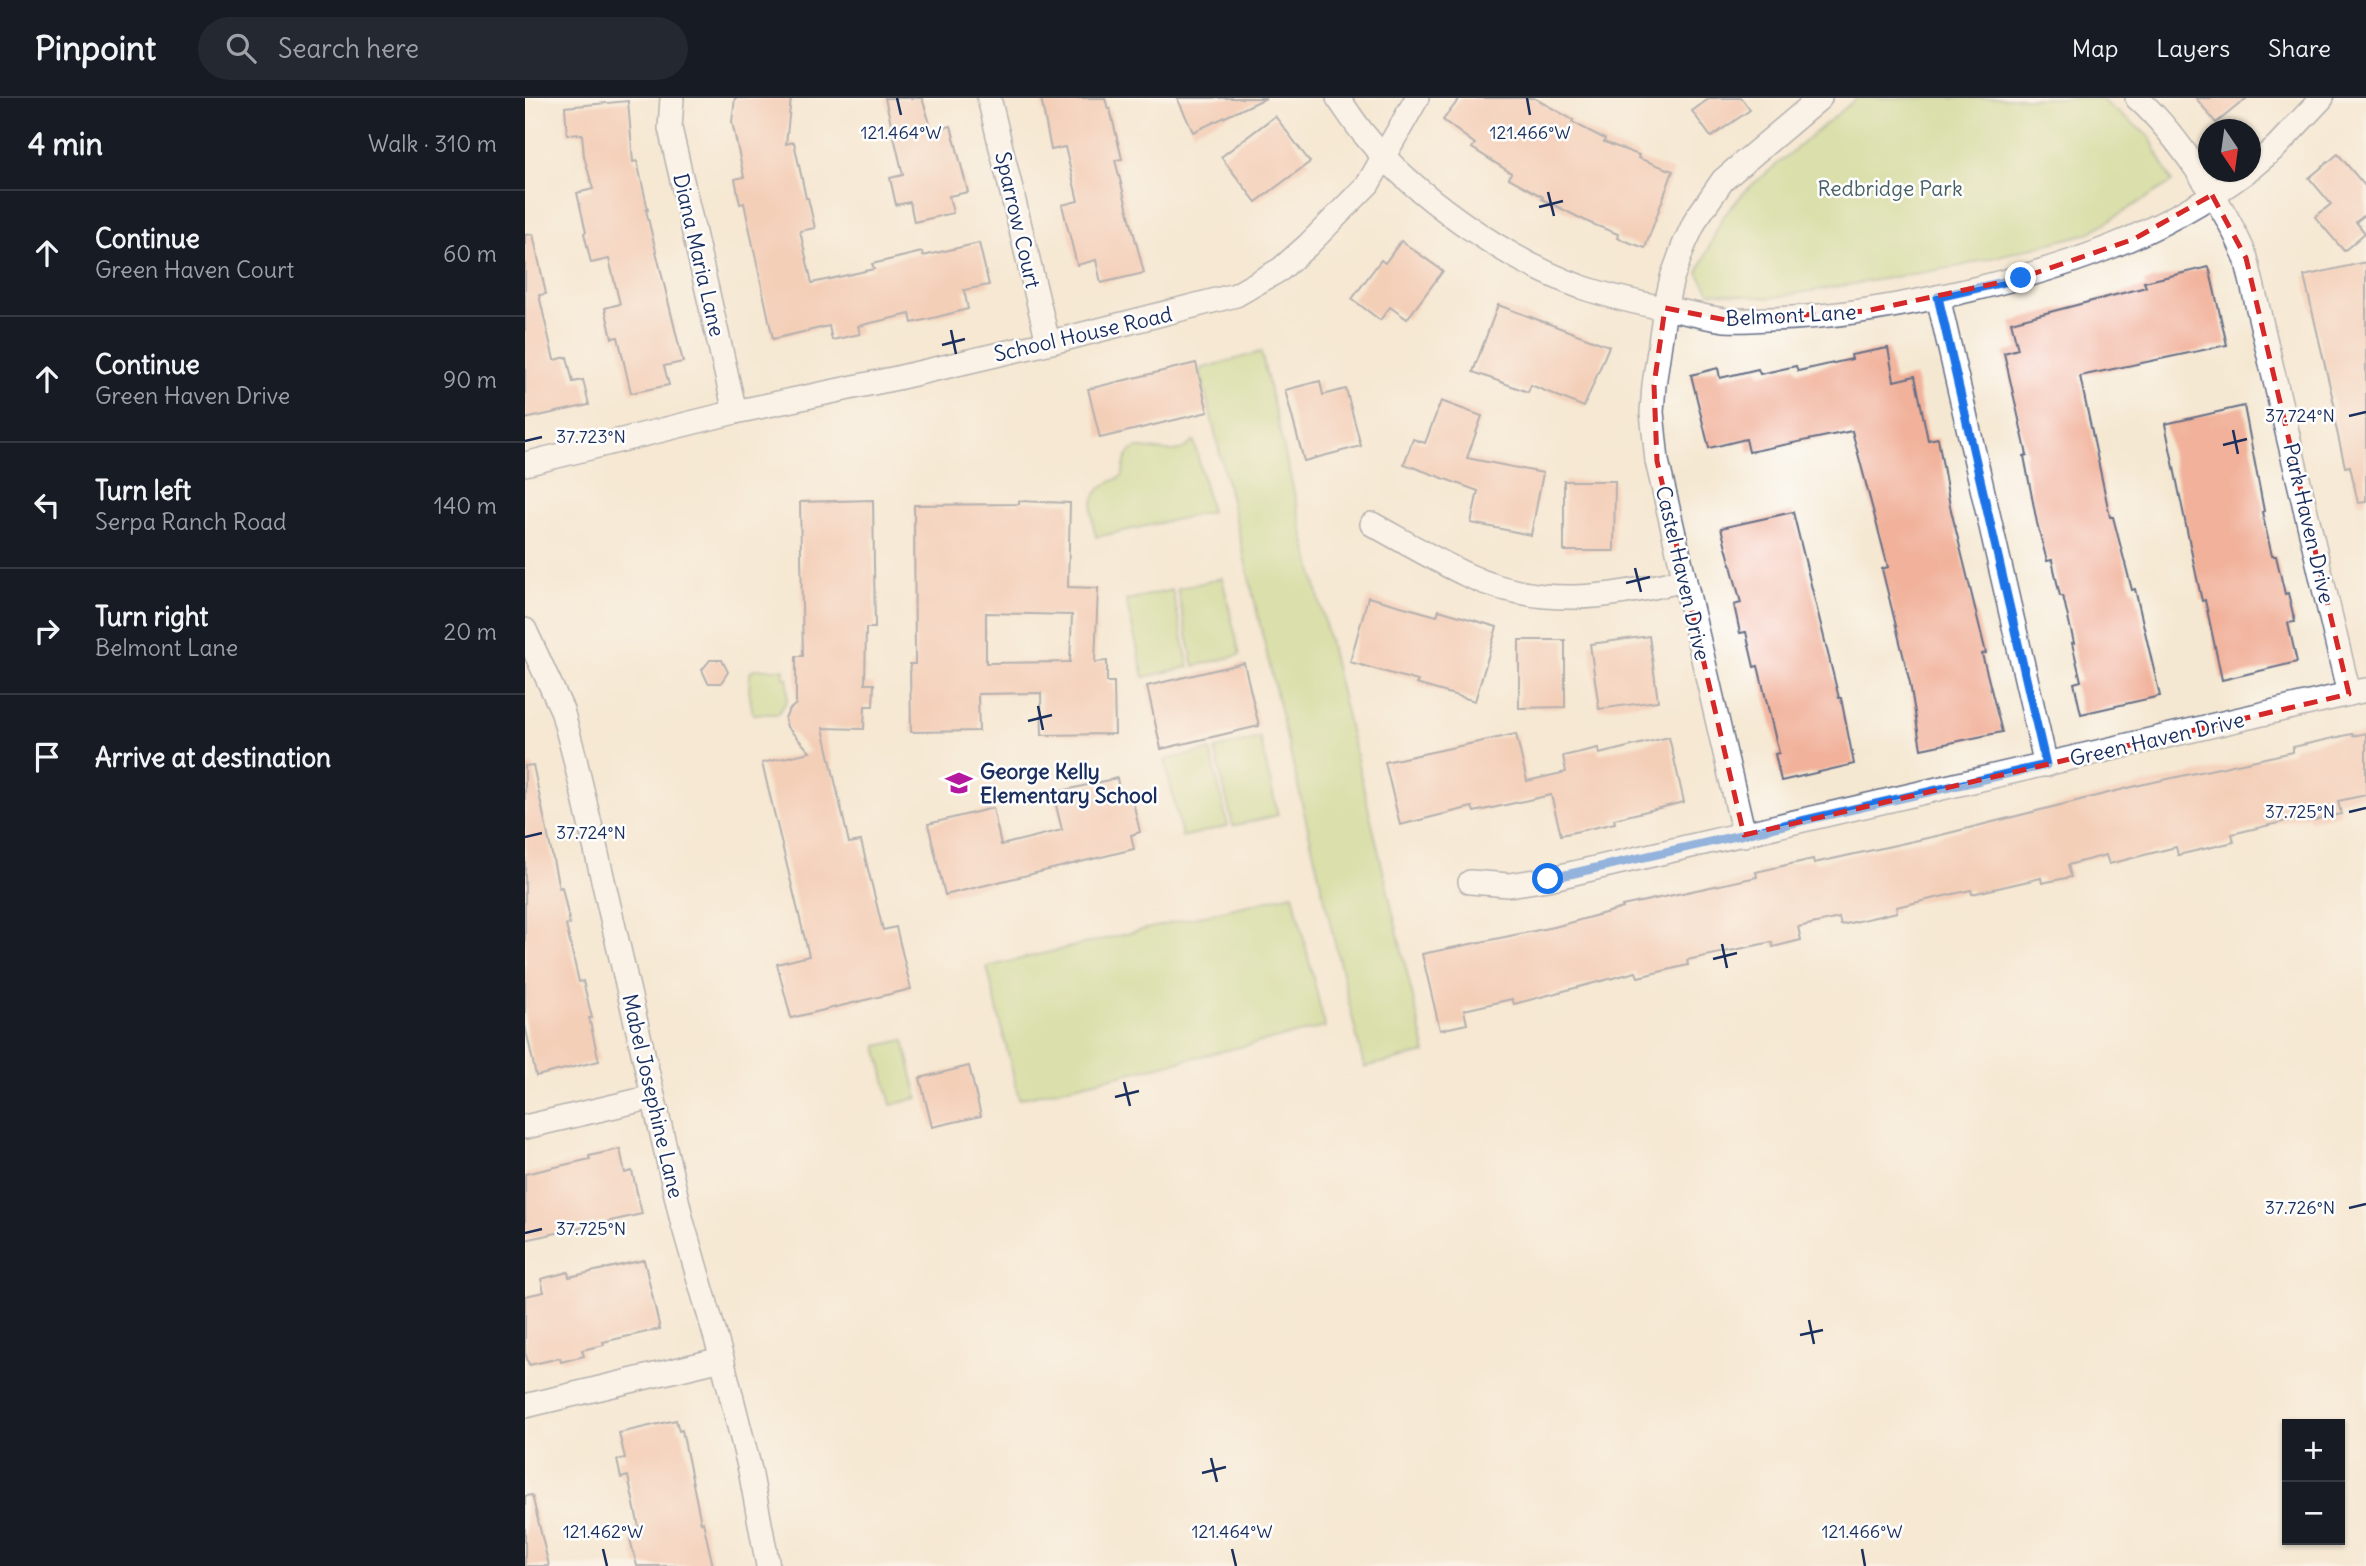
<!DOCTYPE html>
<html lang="en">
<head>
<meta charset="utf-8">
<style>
	body { margin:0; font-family:Delius,sans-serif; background:#242831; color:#f1f3f6 }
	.controls { position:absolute; right:21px; bottom:21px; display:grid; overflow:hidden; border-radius:0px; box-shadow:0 2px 5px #0004 }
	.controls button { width:63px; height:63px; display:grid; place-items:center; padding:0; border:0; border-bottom:2px solid #363941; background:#171b24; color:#f1f3f6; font:35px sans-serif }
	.compass { position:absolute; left:1673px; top:21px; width:63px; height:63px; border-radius:50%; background:#171b24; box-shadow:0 2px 5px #0004; rotate:167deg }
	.stop { position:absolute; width:21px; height:21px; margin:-16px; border:5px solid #1a73e8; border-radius:50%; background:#fff }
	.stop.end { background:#1a73e8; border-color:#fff; box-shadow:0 2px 7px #0008 }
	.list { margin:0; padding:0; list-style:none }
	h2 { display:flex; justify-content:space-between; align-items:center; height:91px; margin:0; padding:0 28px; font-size:30px }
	h2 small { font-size:23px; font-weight:400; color:#9ea1a6 }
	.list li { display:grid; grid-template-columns:46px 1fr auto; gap:21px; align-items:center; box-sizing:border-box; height:126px; padding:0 28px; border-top:2px solid #363941 }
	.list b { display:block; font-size:26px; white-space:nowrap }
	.list p { margin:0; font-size:23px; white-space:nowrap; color:#9ea1a6 }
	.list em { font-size:23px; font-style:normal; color:#9ea1a6 }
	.icon { flex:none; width:38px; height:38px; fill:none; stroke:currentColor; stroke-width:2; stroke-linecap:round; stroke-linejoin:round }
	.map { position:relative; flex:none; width:1841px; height:1468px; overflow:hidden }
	header { display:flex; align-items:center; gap:42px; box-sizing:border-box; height:98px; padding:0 35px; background:#171b24; border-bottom:2px solid #363941 }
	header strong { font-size:33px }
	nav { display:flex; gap:38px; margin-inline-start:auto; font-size:24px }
	.search { width:490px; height:63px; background:#242831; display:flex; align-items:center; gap:18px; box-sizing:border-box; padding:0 24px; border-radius:38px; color:#9ea1a6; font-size:26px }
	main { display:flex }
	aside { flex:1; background:#171b24 }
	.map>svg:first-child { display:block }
	.green { fill:#b9d67d; stroke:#6a826e; stroke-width:2 }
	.building { fill:#f1b19a; fill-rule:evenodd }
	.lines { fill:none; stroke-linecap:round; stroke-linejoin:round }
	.minor-casing { stroke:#677087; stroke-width:26 }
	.minor { stroke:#fff; stroke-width:23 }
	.route { stroke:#1a73e8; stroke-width:9 }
	.marked { fill:none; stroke:#d62828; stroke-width:5; stroke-dasharray:14 9; stroke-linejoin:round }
	.ticks { fill:none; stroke:#1b2f5e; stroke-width:2.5 }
	.labels { text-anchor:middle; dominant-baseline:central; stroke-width:5; stroke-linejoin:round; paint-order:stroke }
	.park-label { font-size:21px; fill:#4a6167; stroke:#fff }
	.street-label { font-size:21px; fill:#1b2f5e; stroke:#fff }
	.poi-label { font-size:21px; font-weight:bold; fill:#1b2f5e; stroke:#fff; text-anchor:start }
	.ticks-label { font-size:18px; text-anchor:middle; fill:#1b2f5e; stroke:#fff; stroke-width:5; stroke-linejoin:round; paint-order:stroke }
</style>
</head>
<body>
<header>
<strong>Pinpoint</strong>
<div class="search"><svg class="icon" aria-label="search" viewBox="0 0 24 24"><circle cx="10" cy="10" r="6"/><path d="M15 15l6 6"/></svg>Search here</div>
<nav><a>Map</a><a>Layers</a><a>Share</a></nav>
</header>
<main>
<aside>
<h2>4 min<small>Walk · 310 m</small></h2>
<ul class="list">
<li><svg class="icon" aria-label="ahead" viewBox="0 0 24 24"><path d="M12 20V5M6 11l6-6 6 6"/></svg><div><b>Continue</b><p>Green Haven Court</p></div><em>60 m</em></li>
<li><svg class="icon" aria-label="ahead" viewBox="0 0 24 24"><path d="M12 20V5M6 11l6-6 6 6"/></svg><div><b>Continue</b><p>Green Haven Drive</p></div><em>90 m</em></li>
<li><svg class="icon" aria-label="left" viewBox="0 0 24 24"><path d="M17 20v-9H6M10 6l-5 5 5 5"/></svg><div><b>Turn left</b><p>Serpa Ranch Road</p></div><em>140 m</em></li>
<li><svg class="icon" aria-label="right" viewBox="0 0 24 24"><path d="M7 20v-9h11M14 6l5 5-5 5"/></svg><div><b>Turn right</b><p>Belmont Lane</p></div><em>20 m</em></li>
<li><svg class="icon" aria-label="arrive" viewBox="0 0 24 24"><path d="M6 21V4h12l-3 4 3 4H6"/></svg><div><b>Arrive at destination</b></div></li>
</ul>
</aside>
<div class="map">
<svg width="1841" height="1468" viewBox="0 0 1841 1468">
	<rect width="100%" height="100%" fill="#fff"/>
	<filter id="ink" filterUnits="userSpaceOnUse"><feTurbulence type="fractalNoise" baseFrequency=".0143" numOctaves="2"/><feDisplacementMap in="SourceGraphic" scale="14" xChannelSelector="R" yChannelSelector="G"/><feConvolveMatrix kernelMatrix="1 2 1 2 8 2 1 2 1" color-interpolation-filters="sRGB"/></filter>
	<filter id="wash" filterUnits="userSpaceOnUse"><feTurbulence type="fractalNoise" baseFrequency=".00686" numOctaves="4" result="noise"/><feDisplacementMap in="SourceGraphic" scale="28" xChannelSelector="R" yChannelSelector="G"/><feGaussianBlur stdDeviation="1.57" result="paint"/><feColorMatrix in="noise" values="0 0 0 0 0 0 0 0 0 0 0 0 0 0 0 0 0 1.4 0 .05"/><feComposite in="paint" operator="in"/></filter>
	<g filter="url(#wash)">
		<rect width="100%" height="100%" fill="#f5e8d2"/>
		<!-- green -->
		<g class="green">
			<polygon points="1332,0 1574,0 1624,38 1647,84 1564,135 1436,168 1244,200 1185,194 1173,175 1197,120 1221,92"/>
			<polygon points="736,254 901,955 839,969 675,271"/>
			<path d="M669 343 686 414 571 439C567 423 562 402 577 389 583 385 591 382 598 377 601 331 630 359 654 352 660 351 664 347 669 343Z"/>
			<polygon points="697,480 715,557 669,568 652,491"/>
			<polygon points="647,492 664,569 619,579 601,502"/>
			<polygon points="229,571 259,571 259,580 263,580 262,603 253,616 228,616 224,593 225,575"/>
			<polygon points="735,640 753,717 708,728 690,651"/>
			<polygon points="685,652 703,728 657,739 640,662"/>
			<polygon points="768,796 800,929 494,1001 462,869"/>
			<polygon points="379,942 393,1000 366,1007 352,948"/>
		</g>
		<g id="blocks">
			<!-- building -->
			<g class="building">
				<polygon points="210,0 266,0 261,46 269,44 281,100 283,100 290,130 275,133 287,185 349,171 347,166 397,154 398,158 454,145 464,187 439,192 443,211 412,219 387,225 385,216 333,228 335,236 307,242 304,228 248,241 219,105 215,106 210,81 219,79 207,24"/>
				<polygon points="360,0 397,0 407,32 426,28 443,94 424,98 428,115 389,124 385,104 371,107 365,80 378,77"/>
				<polygon points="516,0 580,0 583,11 585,11 597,61 590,62 619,175 576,185 571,162 552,167 537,107 553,103 540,49 526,52"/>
				<polygon points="652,0 741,0 668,34"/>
				<polygon points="935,0 1009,0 1048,22 1047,24 1080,41 1079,44 1114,57 1113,60 1148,73 1120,150 1092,140 1093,136 1065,125 1017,101 1018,99 984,80 986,75 947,50 950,46 918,22"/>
				<polygon points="1185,0 1216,0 1225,12 1186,39 1167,13"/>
				<polygon points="1671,0 1722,0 1691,25"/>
				<polygon points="103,3 108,64 112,63 123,112 121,112 158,264 139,268 144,287 106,295 93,239 87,240 80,210 95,206 84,161 66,165 59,135 61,134 52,95 68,91 59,58 57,36 42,37 40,9"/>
				<polygon points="750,18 785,64 731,104 696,59"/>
				<polygon points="1813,56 1841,89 1841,116 1831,124 1840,135 1819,153 1790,119 1806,106 1784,80"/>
				<polygon points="8,136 21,196 14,197 29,262 42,259 48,284 58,282 64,307 0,321 0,137"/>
				<polygon points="876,143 918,173 882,221 865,209 855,222 827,201 856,162 860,165"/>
				<polygon points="1841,164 1841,404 1833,405 1825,368 1820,369 1807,311 1810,310 1779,178"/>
				<polygon points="1684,169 1702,247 1555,278 1585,419 1588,419 1607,492 1610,491 1635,598 1556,616 1549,585 1556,583 1547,545 1549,545 1538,498 1535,498 1527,462 1522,463 1512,425 1499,358 1502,357 1479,255 1493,251 1486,224 1621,189 1619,184"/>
				<polygon points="973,207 1084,248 1059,309 1006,287 1003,294 948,274"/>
				<polygon points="1363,250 1369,283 1390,278 1403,342 1413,340 1425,408 1461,555 1457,556 1477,634 1396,651 1385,585 1357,471 1363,469 1327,333 1224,354 1221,341 1184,350 1166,277 1193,270 1195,280 1233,271 1235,276 1271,268 1273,273 1327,261 1326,257"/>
				<polygon points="671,265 683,314 575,340 563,291"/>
				<polygon points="795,283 798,297 821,291 836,348 779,363 760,292"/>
				<polygon points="916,303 957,318 942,360 1018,375 1006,437 946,425 953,393 879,366 888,341 900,345"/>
				<polygon points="1719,308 1739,413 1737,414 1747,458 1751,458 1760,496 1763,495 1770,524 1763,525 1772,564 1697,582 1680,502 1677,503 1671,476 1640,326"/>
				<polygon points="1039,383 1090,383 1089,453 1039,453"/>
				<polygon points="348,402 350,530 341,530 340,586 349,586 348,608 340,608 339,631 298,630 324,745 336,743 358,832 371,829 386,891 266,920 252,866 284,858 237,665 285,654 262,629 260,620 264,612 271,606 271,558 278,558 275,404"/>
				<path d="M494 403 545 405 543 489 573 490 570 564 582 563V584H589L590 636 517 637 516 595 453 596 454 633 386 634 385 566H390L389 407 494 406ZM461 515 547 517 545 564 461 565Z"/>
				<polygon points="1268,414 1314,600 1316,600 1329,666 1256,683 1250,656 1254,655 1233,568 1229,569 1221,534 1215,535 1209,507 1216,505 1196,430"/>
				<polygon points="843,499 912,518 914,512 972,529 950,603 891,586 893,583 825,564"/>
				<polygon points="1124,538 1133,603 1074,611 1065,546"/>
				<polygon points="994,542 1040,542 1040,609 994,610"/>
				<polygon points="185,562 197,562 203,574 196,585 183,585 177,572"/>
				<polygon points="719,565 734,628 636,651 622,588"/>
				<polygon points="1841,635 1841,697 1813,703 1816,716 1784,723 1783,718 1707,736 1709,744 1653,757 1651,749 1584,766 1581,757 1543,767 1546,779 1517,785 1516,780 1447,796 1446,792 1371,809 1372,814 1316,827 1314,820 1273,829 1276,842 1248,849 1247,844 1162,862 1163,867 1113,879 1111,874 989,906 987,901 939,912 942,926 915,932 897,856 1033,828 1098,810 1097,808 1232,779 1231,774 1288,761 1289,765 1416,737 1615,687 1768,654 1768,649 1827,636 1828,638"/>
				<polygon points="991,636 1002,683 1041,674 1038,658 1073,650 1074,656 1144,639 1159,704 1089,721 1090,725 1036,737 1026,697 949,714 947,709 875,727 860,664"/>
				<polygon points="8,667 34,790 37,789 45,826 41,827 54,884 58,883 67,920 64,920 74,963 11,978 0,927 0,668"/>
				<polygon points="592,680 595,697 606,695 615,734 606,737 609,751 420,797 403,726 468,710 476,747 537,732 528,695"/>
				<polygon points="444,968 456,1018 407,1029 395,980"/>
				<polygon points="95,1051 100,1075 107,1073 117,1116 0,1142 0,1076 65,1061 64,1058"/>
				<polygon points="119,1162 135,1231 78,1244 79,1247 57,1252 59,1258 36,1264 35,1260 4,1267 0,1255 0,1198 19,1194 16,1181 43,1174 44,1179"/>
				<polygon points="151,1322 154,1333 157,1332 176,1425 178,1424 188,1468 112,1468 105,1441 116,1439 103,1378 96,1380 92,1362 100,1360 94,1335"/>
				<polygon points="7,1397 24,1468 0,1468 0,1398"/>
			</g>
		</g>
	</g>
	<g filter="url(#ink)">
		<use href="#blocks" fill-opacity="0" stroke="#677087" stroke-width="2"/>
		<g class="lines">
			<!-- minor casing -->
			<g class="minor-casing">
				<g id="minor">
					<polyline points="147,0 145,30 210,314"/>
					<polyline points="464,0 523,244"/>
					<path d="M813 0C821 11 829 24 838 35 888 97 981 162 1056 189 1086 199 1117 206 1148 212 1166 215 1183 220 1200 222 1214 223 1229 222 1243 221 1308 220 1373 208 1436 194 1541 170 1634 138 1721 74"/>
					<path d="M1612 0C1652 36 1701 110 1721 160L1824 596"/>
					<polyline points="1726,70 1751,49 1797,0"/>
					<polyline points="1413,199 1521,667"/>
					<polyline points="0,366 210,314 372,280 539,241 711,197 756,171 783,147 843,86 892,0"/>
					<path d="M847 426C878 443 910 462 942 477 1015 511 1085 500 1159 482"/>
					<polyline points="0,532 37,612 49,657 157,1123 197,1261 225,1372 243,1468"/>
					<polyline points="1219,737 1132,363 1127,314 1129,287 1140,210 1147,180 1159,147 1171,121 1198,82 1295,0"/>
					<polyline points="945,784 984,787 1023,781 1841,592"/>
					<polyline points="0,1029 128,999"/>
					<polyline points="0,1308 197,1261"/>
				</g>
			</g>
			<!-- minor -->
			<use href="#minor" class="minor"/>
		</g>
	</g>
	<g class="lines" filter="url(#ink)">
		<!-- route -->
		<polyline class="route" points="1023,781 1521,667 1413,199 1496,180"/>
	</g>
	<!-- marked area -->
	<path d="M0 0H1841V1468H0ZM1687 97 1721 160 1824 596 1219 737 1132 363 1129 287 1140 210 1201 222 1341 213 1496 180 1609 141Z" fill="#f5e8d2" fill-opacity=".55" fill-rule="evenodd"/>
	<path class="marked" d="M1687 97 1721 160 1824 596 1219 737 1132 363 1129 287 1140 210 1201 222 1341 213 1496 180 1609 141Z"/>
	<!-- ticks -->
	<path class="ticks" d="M372 0 376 17M1002 0 1005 17M1023 94 1029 118M1014 109 1038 103M426 232 431 256M417 247 440 241M1824 318 1841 314M1708 332 1713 356M0 343 17 339M1698 347 1722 341M1110 470 1116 494M1101 485 1125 479M513 608 518 632M503 623 527 617M1824 714 1841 710M0 739 17 735M1197 846 1202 870M1188 861 1212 855M599 984 605 1008M590 999 614 993M1824 1110 1841 1106M0 1135 17 1131M1284 1222 1289 1246M1275 1237 1298 1232M686 1360 692 1384M677 1375 701 1369M78 1451 82 1468M707 1451 711 1468M1337 1451 1340 1468"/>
	<!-- icons -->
	<defs>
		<g id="school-bare" transform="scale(2.1)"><path d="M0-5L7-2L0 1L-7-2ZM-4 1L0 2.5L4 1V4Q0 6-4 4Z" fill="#b5179e" stroke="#fff" stroke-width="2.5" paint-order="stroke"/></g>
	</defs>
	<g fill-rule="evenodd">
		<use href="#school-bare" x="434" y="685"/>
	</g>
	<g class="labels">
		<!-- park labels -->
		<g class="park-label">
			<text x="1365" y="90">Redbridge Park</text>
		</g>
		<!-- street labels -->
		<g class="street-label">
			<text transform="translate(493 122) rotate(77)">Sparrow Court</text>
			<text transform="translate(174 157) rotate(77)">Diana Maria Lane</text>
			<text transform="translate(1266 217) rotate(-3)">Belmont Lane</text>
			<text transform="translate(558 236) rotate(-13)">School House Road</text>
			<text transform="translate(1784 425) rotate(77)">Park Haven Drive</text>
			<text transform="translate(1158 475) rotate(77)">Castel Haven Drive</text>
			<text transform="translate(1632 641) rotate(-13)">Green Haven Drive</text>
			<text transform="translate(128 998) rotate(77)">Mabel Josephine Lane</text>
		</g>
		<!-- poi labels -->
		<g class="poi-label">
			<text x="455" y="673">George Kelly<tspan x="455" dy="24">Elementary School</tspan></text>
		</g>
	</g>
	<g class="ticks-label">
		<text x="376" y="41">121.464°W</text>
		<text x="1005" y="41">121.466°W</text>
		<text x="1775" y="324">37.724°N</text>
		<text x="66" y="345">37.723°N</text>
		<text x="1775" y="720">37.725°N</text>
		<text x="66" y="741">37.724°N</text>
		<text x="1775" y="1116">37.726°N</text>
		<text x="66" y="1137">37.725°N</text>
		<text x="78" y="1440">121.462°W</text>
		<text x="707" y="1440">121.464°W</text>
		<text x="1337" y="1440">121.466°W</text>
	</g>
</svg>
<div class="controls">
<button>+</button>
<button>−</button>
</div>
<svg class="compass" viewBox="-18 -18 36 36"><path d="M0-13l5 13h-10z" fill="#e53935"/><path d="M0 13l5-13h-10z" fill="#9ea1a6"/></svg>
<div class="stop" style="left:1023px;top:781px"></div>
<div class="stop end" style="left:1496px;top:180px"></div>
</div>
</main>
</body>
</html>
